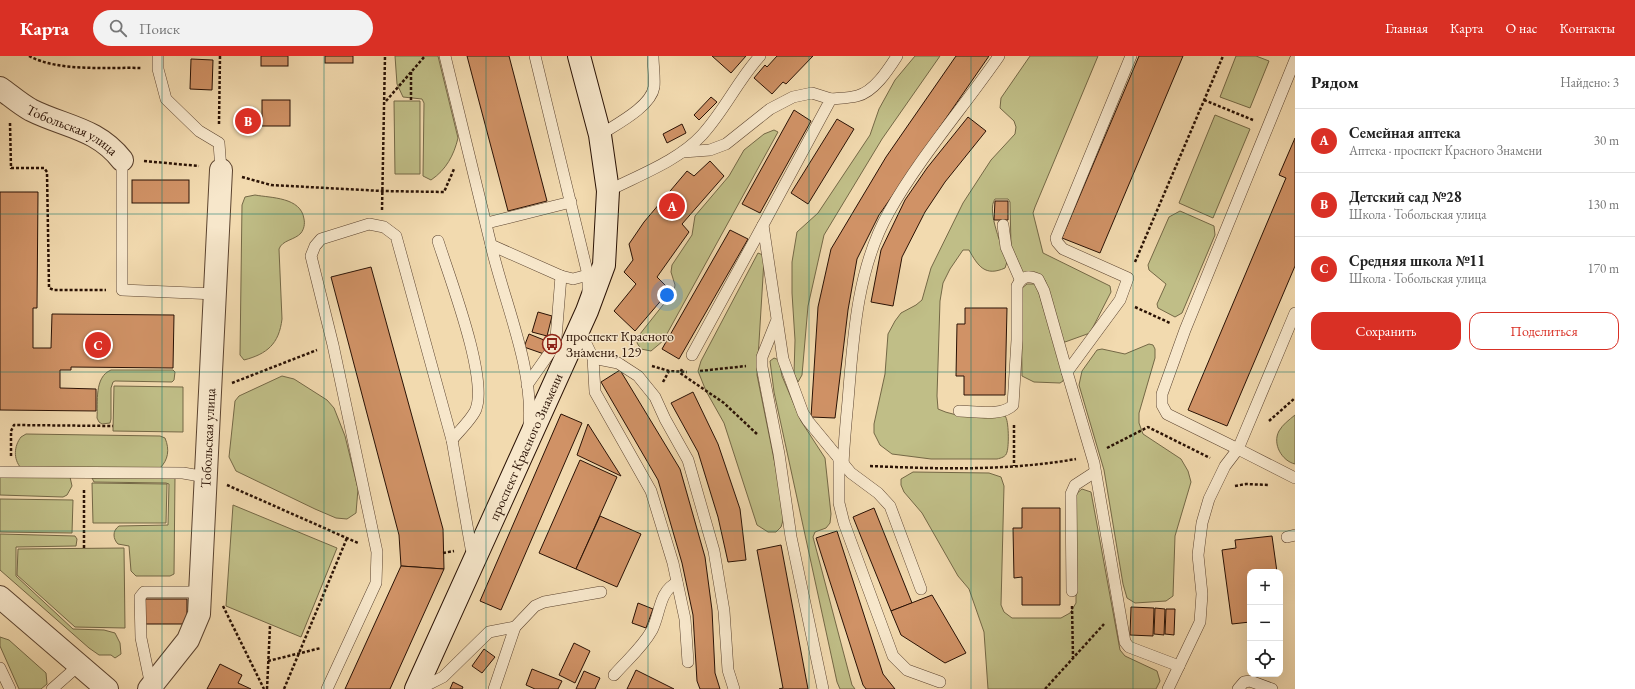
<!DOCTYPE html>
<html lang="ru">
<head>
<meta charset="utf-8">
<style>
	body { margin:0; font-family:"EB Garamond",serif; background:#f2f2f2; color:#222 }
	.controls { position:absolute; right:12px; bottom:12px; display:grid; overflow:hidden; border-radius:8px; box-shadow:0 4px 16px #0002 }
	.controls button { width:36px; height:36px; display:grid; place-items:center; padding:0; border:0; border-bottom:1px solid #e0e0e0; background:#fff; color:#222; font:20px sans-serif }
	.you { position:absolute; left:667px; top:239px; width:14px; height:14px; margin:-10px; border:3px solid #fff; border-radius:50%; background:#1a73e8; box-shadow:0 0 0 6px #1a73e833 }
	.badge { display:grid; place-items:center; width:26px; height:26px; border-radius:50%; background:#d93025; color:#fff; font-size:13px; font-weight:700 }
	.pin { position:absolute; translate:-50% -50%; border:2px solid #fff; box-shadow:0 1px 4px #0006 }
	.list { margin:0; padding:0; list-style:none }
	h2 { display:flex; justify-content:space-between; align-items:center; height:52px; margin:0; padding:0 16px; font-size:17px }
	h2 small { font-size:13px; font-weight:400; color:#767676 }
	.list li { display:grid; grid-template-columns:26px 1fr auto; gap:12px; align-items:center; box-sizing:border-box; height:64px; padding:0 16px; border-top:1px solid #e0e0e0 }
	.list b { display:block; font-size:15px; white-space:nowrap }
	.list p { margin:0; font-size:13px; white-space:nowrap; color:#767676 }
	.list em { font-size:13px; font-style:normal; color:#767676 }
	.actions { display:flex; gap:8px; padding:12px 16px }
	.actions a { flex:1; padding:9px 0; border:1px solid #d93025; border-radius:12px; text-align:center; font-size:14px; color:#d93025 }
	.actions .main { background:#d93025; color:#fff }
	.icon { flex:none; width:22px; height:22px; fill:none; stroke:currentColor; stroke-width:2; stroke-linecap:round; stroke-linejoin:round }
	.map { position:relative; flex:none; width:1295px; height:633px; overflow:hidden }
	header { display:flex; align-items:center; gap:24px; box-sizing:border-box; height:56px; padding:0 20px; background:#d93025; color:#fff }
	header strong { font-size:19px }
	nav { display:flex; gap:22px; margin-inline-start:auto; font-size:14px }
	.search { width:280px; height:36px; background:#f2f2f2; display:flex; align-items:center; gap:10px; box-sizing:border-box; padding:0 14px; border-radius:22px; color:#767676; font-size:15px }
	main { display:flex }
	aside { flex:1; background:#fff }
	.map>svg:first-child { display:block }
	.green { fill:#c0be87; stroke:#746846 }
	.building { fill:#d09266; stroke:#291104 }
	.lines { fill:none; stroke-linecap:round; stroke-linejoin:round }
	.lane-casing { stroke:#5b432f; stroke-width:12 }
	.street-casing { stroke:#5b432f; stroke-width:24 }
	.secondary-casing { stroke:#291104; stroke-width:24 }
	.path { stroke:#291104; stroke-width:2.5; stroke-dasharray:3 2; stroke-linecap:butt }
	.lane { stroke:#f7e7cb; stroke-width:11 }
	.street { stroke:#f7e7cb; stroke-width:22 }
	.secondary { stroke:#f7e7cb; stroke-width:22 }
	.grid { fill:none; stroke:#0f766e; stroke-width:1; stroke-opacity:0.55 }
	.labels { text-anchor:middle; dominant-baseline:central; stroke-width:3; stroke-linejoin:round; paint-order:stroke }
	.street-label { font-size:14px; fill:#291104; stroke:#f7e7cb }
	.poi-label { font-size:14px; fill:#291104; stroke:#f7e7cb; text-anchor:start }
</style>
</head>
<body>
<header>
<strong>Карта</strong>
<div class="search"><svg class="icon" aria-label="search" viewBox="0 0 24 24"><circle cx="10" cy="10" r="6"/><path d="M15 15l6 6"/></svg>Поиск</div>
<nav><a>Главная</a><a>Карта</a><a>О нас</a><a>Контакты</a></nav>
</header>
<main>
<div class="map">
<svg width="1295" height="633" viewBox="0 0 1295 633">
	<rect width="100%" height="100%" fill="#f2daaf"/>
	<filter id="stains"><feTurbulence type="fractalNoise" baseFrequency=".005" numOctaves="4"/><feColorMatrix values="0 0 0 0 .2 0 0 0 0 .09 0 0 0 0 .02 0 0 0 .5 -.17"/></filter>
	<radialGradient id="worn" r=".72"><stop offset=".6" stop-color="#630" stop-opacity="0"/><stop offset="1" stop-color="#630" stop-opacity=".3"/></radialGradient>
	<!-- green -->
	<g class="green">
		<path d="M395 0H438L458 82C454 99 446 114 431 124L423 120 424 47 422 43 403 41 397 28Z"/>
		<polygon points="915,0 940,0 882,83 824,179 808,250 802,319 798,326 794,318 795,284 792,237 792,206 797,176 818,157 870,79 879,53 895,24"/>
		<path d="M1030 0H1098L1035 151 1033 157 1043 197 1110 230 1111 236 1090 277 1065 286 1061 285 1045 224 1040 220 1023 217 1011 190 1010 146 1008 143H995C986 155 1003 192 1007 206L1005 212C985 221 978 210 969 194H963L950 213 943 227 940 245 937 340 938 353C959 363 982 360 1005 360 1009 364 1009 390 1007 396 1006 401 1001 402 997 403H931L892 398 880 389 874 377V368L885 318 888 278 895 265 901 257 916 249 922 244 931 212 963 147 991 104 1015 78 1016 71 1014 65 1000 52 1001 42Z"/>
		<polygon points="1236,0 1256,0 1269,5 1250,52 1220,41"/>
		<polygon points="394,45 420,45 420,118 395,118"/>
		<polygon points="1215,59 1250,73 1213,162 1179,147"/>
		<polygon points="774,74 778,76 663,285 651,295 641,293 637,287 640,278 674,235 675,229 671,216 672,209 692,179 695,160 729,120 744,94 764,78"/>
		<path d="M255 139C271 142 301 141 304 163 305 168 304 173 301 177 295 184 282 184 279 193L282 263C279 288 267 298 244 304L240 299 242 149 245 141Z"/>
		<polygon points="1180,155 1214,170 1215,179 1182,257 1175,261 1158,252 1157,248 1166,228 1149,214 1148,209 1169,161"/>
		<polygon points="758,197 763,199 764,204 757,319 785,458 781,471 776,476 768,476 757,469 724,367 706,335 698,315 701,305"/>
		<polygon points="1027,228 1035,228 1039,237 1064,321 1063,325 1060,327 1034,326 1022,320 1021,233"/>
		<polygon points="1149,288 1153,289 1155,293 1155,302 1139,357 1139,367 1143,378 1181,403 1188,415 1191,426 1175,480 1173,540 1166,545 1135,547 1127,542 1123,528 1104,414 1079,329 1082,315 1097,294 1102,293 1125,298"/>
		<polygon points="774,302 779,304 782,320 801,365 825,402 831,458 830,467 826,472 815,476 813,481 852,629 855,633 840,633 837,626 774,336 770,305"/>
		<path d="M111 314H173L175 316 174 324 172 326 115 325 113 326 111 332V363L110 367 102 368 99 366 97 362C98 346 94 321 111 314Z"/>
		<polygon points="282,320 294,323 327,344 334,352 345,380 358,433 356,457 347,463 336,462 315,453 236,415 229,401 235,345 239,340"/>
		<polygon points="114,330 183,331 183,376 113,375"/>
		<path d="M1295 359V408C1282 405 1272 388 1279 375 1283 368 1289 364 1295 359Z"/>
		<path d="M26 378 160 380 165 382C170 394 168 404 160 412H21C13 403 14 390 21 381Z"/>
		<polygon points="913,416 989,417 1001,421 1004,430 1001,549 1004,556 1012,562 1061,562 1070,557 1076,547 1076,438 1082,433 1091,436 1120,594 1125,600 1157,615 1160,625 1156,633 988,633 984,576 969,533 958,520 922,457 904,436 901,429 901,423"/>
		<polygon points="0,420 70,421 72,430 67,439 63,441 0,439"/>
		<path d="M175 421 174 518 170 520H136L131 515 129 490 118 488C113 483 112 475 119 470L168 469 169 428 166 427 94 426 92 422Z"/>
		<polygon points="92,427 167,428 166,467 93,467"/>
		<polygon points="0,443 73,444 72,477 0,476"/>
		<polygon points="233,449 337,492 301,581 226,550"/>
		<polygon points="0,478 75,480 77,483 76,490 16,491 16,520 73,573 104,574 115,577 120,587 121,598 115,602 111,599 99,599 89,592 0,514"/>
		<polygon points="124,492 125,572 75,571 17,519 18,493"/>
		<polygon points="0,581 9,584 46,617 47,628 41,633 19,633 0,590"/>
	</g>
	<!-- building -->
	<g class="building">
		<rect x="261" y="0" width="27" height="10"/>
		<rect x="325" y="0" width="28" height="7"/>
		<polygon points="467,0 509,0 547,145 508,155"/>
		<polygon points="712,0 746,0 731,17"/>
		<polygon points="777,0 813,0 786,28 783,26 772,38 754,22 765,9 767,11"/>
		<polygon points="956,0 989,0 879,159 857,203 848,254 835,362 811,361 818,251 831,193 886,101"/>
		<polygon points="1139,0 1183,0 1100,197 1062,182"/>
		<polygon points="191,3 213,4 212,34 190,33"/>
		<polygon points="711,41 717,46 699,64 694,59"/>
		<rect x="262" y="44" width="28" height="26"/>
		<polygon points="794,54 811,65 760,157 742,148"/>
		<polygon points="968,61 986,75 945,126 925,156 902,201 893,250 871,246 881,194 905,144 927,112"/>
		<polygon points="837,63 854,73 808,148 791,137"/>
		<polygon points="682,68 686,77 667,87 663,78"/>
		<polygon points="1295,82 1295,210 1227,370 1188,354 1286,122 1279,119"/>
		<polygon points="710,105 724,120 682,168 689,176 657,221 670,234 635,275 614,255 636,228 624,216 633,204 629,188 644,166 687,115 694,120"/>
		<rect x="132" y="124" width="57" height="23"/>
		<polygon points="0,136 38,136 37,252 33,252 33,292 51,292 52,258 174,259 173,312 71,311 71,314 60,314 60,332 96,333 96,355 0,354"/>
		<polygon points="995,145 1008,145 1008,164 994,164"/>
		<polygon points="730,174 748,183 679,303 662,293"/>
		<polygon points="371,211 443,473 444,513 401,510 399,479 331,221"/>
		<polygon points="965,252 1007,252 1005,339 964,339 964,320 956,320 957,268 965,268"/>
		<polygon points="538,256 552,260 547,280 532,276"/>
		<polygon points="529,278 549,286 544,298 524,291"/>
		<polygon points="620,314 680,413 705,501 712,554 715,617 720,633 700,633 697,625 693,559 682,507 658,424 601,326"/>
		<polygon points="693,336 718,388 740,453 746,504 728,506 718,461 698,396 671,347"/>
		<polygon points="561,358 582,367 501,554 480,545"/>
		<polygon points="588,368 621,420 577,399"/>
		<polygon points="580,404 617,421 576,513 539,497"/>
		<polygon points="874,452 912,547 891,555 853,461"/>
		<polygon points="1022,452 1060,452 1060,549 1022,549 1022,521 1014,522 1013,472 1022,472"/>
		<polygon points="600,460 641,478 617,531 576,513"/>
		<polygon points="837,475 883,618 895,633 866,633 863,629 816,482"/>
		<polygon points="1272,480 1277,516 1250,516 1250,566 1232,568 1222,494 1236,492 1235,484"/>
		<polygon points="781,489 808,633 779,633 783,632 757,494"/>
		<polygon points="401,510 444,513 390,633 345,633"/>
		<polygon points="932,539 966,597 945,607 901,579 891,555"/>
		<rect x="145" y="543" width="42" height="25"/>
		<polygon points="638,547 653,553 646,572 632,567"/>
		<polygon points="1131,551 1154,552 1153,580 1130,579"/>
		<polygon points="1155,552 1165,553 1164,579 1154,578"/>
		<polygon points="1166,553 1175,553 1174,579 1165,578"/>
		<polygon points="574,587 590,595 575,627 559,619"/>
		<polygon points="484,593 495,601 482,617 472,610"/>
		<polygon points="220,608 242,619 238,627 251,633 207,633"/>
		<polygon points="532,613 562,625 558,633 535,633 526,629"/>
		<polygon points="636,614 674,633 627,633"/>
		<polygon points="584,615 600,622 595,633 576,633"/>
		<polygon points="453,626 463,631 462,633 450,633"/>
	</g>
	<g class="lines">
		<!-- lane casing -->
		<g class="lane-casing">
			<g id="lane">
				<polyline points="158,0 158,13 166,43 199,75 219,87 221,114"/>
				<path d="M445 0C460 63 476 126 491 189 504 246 534 312 529 370"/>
				<polyline points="535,0 588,219 588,235"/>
				<polyline points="1131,0 1056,182 1057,186 1063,193 1128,222 1120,244 1067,316 1094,407 1125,586 1129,591 1179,610"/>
				<polyline points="1295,4 1185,274 1162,338 1162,349 1167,358 1238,393 1295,257"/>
				<path d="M831 43C840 42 849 42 857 40 874 36 888 14 897 0"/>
				<path d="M600 79C615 69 651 51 654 31 655 21 653 10 653 0"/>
				<polyline points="683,96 710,94 726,88 770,53 793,41 812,37 831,43 763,169 783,303 803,357 808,365 851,417 878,437 890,450 921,533"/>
				<polyline points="122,104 122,234 216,238"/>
				<path d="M608 135C639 119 678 105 702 79 725 54 738 24 760 0"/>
				<polyline points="487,167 571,146"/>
				<polyline points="1003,169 1006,191 1020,223"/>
				<path d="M438 185C449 220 488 321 476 353 473 362 458 376 452 384"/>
				<polyline points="491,189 561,220 573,223 588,219"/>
				<polyline points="776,266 762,301 762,311 779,398 791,481 823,633"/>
				<polyline points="579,273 593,302 595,336 651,435 673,507 685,563 688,606"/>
				<polyline points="692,299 763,169"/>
				<polyline points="593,302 618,307 638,320 655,341 665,363 688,404 714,495 724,555 728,614 734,633"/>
				<polyline points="527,329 553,292 556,282 561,220"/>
				<path d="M959 355C975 355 1002 361 1013 349L1017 284V230C1022 220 1028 219 1038 223L1044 235 1067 316"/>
				<polyline points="839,402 839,447 844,467 893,600 907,614 940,626"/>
				<path d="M843 409C844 387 846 366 848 345 853 282 857 212 889 156 920 101 963 52 999 0"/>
				<polyline points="0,416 183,417 206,421"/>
				<polyline points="1287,481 1295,479"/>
				<polyline points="1072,535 1071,438 1075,429 1095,416"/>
				<polyline points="515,571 535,550 544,546 601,536"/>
				<polyline points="0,612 10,633"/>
				<path d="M614 619C627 604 642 592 652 574 660 559 659 534 677 527"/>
				<polyline points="151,630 141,582 140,541 144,536 200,536"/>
				<polyline points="52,633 78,610"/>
				<polyline points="327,633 376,527 377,496 333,289 311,200 315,190 321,183 369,168 384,171 396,180 452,384 471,492 475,502"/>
				<polyline points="419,633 443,621 489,576 515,571 494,633"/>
				<polyline points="1168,633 1200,566 1202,538 1198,499 1202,467 1209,443 1225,410 1238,393 1295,422"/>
				<polyline points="1238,633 1244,626 1250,625 1272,633"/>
			</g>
		</g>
		<!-- street casing -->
		<g class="street-casing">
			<g id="street">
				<path id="s1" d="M0 32C10 39 20 48 31 54 65 71 97 72 122 104"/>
				<polyline points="0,541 107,633"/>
				<path id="s2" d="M149 633 188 584 199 558 221 114"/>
			</g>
		</g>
		<!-- secondary casing -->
		<g class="secondary-casing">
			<g id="secondary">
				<path id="s3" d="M416 633 587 255 604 209 608 135 600 79 579 0"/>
			</g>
		</g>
		<!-- path -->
		<g class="path">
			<path d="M29 0C59 16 107 11 141 12"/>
			<polyline points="411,16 411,45"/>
			<polyline points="1204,44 1253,64"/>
			<polyline points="386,45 425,0"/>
			<polyline points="10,67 11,112 44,112 47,116 49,232 54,234 106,234"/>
			<polyline points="219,68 220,0"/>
			<polyline points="144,105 199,110"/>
			<polyline points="242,121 271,129 382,135 444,136 454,113"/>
			<polyline points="382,154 385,0"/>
			<polyline points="1135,206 1223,0"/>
			<polyline points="1135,251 1170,267"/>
			<polyline points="652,310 669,315 687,316"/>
			<polyline points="682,313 680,317 724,347 758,379"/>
			<polyline points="700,315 746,310"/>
			<polyline points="663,326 669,315"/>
			<polyline points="232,327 317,294"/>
			<polyline points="1269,365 1295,342"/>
			<polyline points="1014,369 1014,410"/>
			<polyline points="1107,392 1148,371 1210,402"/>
			<polyline points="11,400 11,375 14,369 113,370"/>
			<path d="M870 410C939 413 1008 415 1076 403"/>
			<polyline points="227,429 358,487"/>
			<polyline points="1235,430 1246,428 1269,429"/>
			<polyline points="84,492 84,433"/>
			<polyline points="443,497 454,495"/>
			<polyline points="223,550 264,633"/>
			<polyline points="1072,550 1073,601"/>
			<polyline points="268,605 321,592"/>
			<polyline points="267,633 270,570"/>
			<polyline points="284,633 347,482"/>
			<polyline points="1045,633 1104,568"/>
		</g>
		<!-- lane -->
		<use href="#lane" class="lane"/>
		<!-- street -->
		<use href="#street" class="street"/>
		<!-- secondary -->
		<use href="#secondary" class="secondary"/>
	</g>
	<!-- grid -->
	<path class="grid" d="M162 0V633M324 0V633M486 0V633M648 0V633M809 0V633M971 0V633M1133 0V633M0 158H1295M0 316H1295M0 475H1295"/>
	<!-- icons -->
	<defs>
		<g id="bus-ring" transform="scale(1)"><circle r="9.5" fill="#f7e7cb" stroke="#8f2418" stroke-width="1.5"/><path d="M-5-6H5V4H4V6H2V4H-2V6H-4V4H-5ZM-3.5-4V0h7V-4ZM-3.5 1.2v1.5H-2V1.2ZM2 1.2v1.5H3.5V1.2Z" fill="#8f2418"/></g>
	</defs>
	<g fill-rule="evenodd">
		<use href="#bus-ring" x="552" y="288"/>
	</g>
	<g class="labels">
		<!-- street labels -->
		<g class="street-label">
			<text stroke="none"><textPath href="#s1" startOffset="84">Тобольская улица</textPath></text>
			<text stroke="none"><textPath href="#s2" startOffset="267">Тобольская улица</textPath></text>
			<text stroke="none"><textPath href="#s3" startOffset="266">проспект Красного Знамени</textPath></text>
		</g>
		<!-- poi labels -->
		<g class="poi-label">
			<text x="566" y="280">проспект Красного<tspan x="566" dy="16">Знамени, 129</tspan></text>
		</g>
	</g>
	<rect width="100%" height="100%" filter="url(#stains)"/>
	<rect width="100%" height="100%" fill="url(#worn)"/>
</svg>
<div class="controls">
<button>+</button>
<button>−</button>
<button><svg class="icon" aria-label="locate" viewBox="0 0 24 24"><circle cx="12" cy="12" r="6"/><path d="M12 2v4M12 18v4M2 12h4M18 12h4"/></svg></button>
</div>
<div class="you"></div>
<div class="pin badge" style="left:672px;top:150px">A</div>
<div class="pin badge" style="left:248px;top:65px">B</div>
<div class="pin badge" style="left:98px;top:289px">C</div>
</div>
<aside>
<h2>Рядом<small>Найдено: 3</small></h2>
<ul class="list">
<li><span class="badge">A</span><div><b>Семейная аптека</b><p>Аптека · проспект Красного Знамени</p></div><em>30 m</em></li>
<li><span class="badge">B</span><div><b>Детский сад №28</b><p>Школа · Тобольская улица</p></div><em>130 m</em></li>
<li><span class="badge">C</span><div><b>Средняя школа №11</b><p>Школа · Тобольская улица</p></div><em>170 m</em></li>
</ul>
<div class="actions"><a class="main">Сохранить</a><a>Поделиться</a></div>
</aside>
</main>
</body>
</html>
